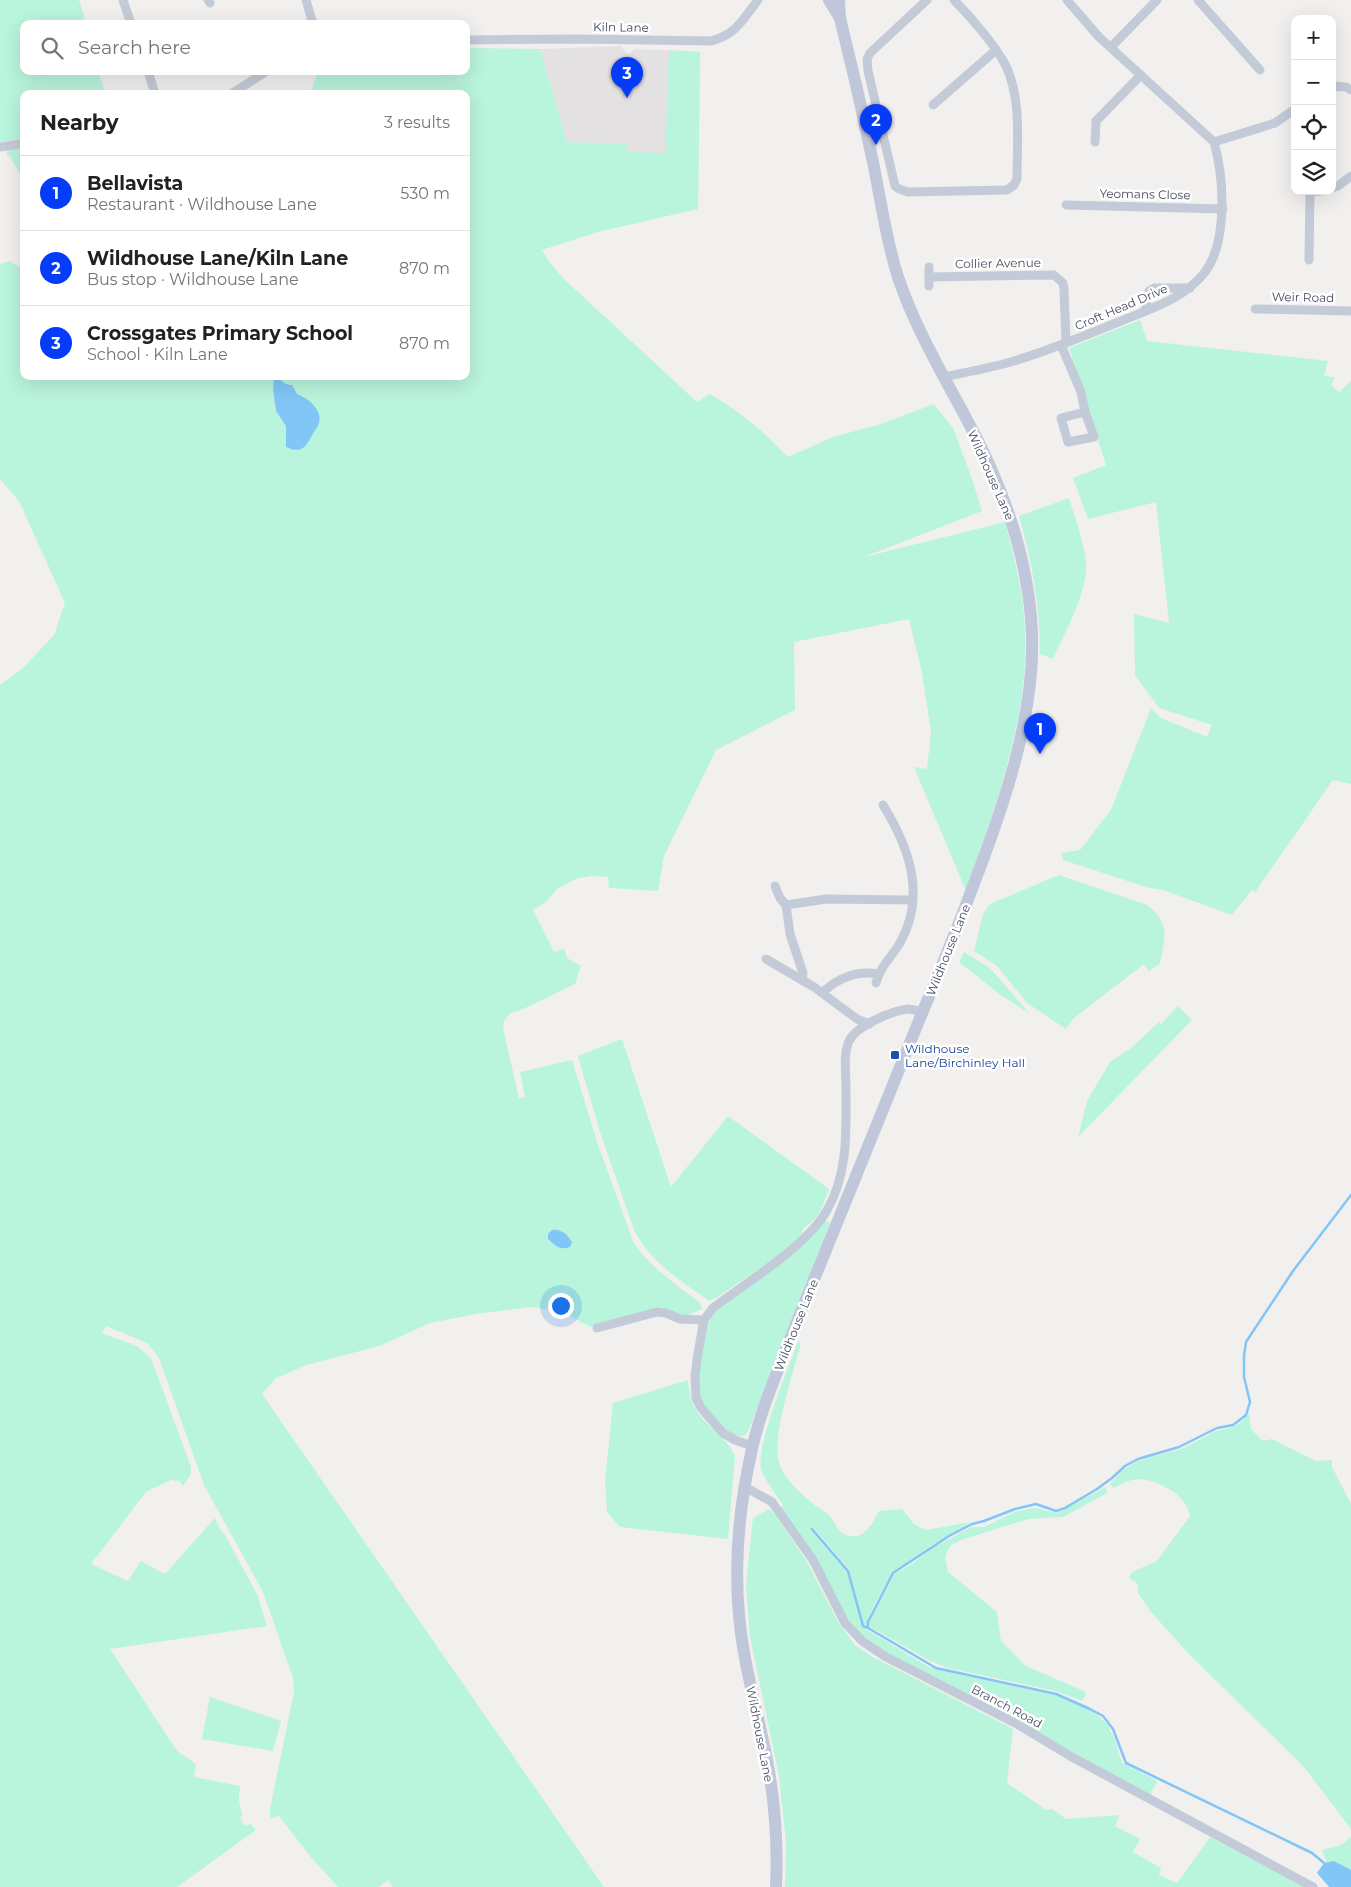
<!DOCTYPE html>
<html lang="en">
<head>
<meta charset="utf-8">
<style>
	body { margin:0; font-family:Montserrat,sans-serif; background:#f6f6f6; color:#202124 }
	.controls { position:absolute; right:15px; top:15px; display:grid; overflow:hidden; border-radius:10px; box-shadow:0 5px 20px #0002 }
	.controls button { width:45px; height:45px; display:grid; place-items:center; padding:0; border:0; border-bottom:1px solid #e0e0e0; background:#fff; color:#202124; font:25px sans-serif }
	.you { position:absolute; left:560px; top:1305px; width:18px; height:18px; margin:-12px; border:4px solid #fff; border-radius:50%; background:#1a73e8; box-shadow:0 0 0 8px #1a73e833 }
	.badge { display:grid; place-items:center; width:32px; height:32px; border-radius:50%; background:#043cf8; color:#fff; font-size:16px; font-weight:700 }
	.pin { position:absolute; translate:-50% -41px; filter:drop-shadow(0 1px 2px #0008) }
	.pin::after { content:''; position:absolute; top:26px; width:18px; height:15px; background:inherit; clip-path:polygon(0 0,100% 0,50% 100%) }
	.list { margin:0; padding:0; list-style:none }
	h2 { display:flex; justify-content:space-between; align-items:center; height:65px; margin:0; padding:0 20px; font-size:21px }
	h2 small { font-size:16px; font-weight:400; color:#757577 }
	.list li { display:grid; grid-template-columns:32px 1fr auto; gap:15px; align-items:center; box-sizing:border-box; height:75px; padding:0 20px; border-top:1px solid #e0e0e0 }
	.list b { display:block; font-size:19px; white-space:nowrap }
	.list p { margin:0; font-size:16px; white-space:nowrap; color:#757577 }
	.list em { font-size:16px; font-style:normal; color:#757577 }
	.icon { flex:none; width:28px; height:28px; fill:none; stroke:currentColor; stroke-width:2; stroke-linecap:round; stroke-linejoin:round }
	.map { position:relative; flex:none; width:1351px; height:1887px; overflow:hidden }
	.search { position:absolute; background:#fff; box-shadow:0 5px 20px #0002; left:20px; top:20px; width:450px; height:55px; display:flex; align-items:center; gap:12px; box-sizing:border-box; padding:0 18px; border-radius:10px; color:#757577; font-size:19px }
	.panel { position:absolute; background:#fff; box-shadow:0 5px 20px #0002; left:20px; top:90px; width:450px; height:290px; border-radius:10px }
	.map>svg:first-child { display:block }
	.education { fill:#e3e1e1 }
	.green { fill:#b9f4dc }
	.water { fill:#81c6f6 }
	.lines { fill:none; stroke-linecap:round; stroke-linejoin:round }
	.stream { stroke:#81c6f6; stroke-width:2.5 }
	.street { stroke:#c4cbd8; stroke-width:9 }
	.secondary { stroke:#c0c7db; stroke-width:12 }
	.transit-dot { fill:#1a4fb4; stroke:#fff; stroke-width:2 }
	.labels { text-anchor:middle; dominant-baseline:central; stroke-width:5; stroke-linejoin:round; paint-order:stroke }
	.street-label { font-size:12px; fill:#454d5f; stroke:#fff }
	.transit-label { font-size:12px; fill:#164399; stroke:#fff; text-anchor:start }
</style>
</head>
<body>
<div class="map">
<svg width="1351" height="1887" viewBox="0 0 1351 1887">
	<rect width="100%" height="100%" fill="#f2f0ef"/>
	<!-- education -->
	<polygon class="education" points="621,46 628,54 635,49 700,52 698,209 567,142 540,49"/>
	<!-- green -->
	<g class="green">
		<polygon points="0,0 79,0 85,19 81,20 82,24 24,24 24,71 98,71 106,94 24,94 24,138 0,142"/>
		<path d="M466 48 540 49 567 142 627 144V152L665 153 669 50 700 52 698 209 598 232 542 250 551 264 564 279 697 402 710 394C742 413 762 430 788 457L833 437 881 424 934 404 953 428 972 479 982 511 864 557 1005 522C1013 553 1021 583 1024 615 1033 710 996 803 966 891L914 767 927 769 931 732 922 673 909 619 794 642 795 710 716 750 664 856 658 891 609 888 608 877 593 876 578 878 558 888 546 902 533 910 554 952 564 949 567 958 581 966 575 984 521 1010 511 1013 505 1019 503 1028 519 1098 525 1097 520 1072 572 1060 597 1142 633 1241C650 1268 676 1284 700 1303L702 1309 686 1316 666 1310 590 1327 572 1317 553 1310 531 1307 476 1314 430 1323 379 1346 307 1365 276 1378 262 1394 604 1887H393L388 1880 379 1887H338L310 1856 279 1816 270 1819V1809L294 1692 293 1678 263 1592 204 1485 159 1358 147 1343 106 1326 102 1333 137 1346 151 1358 191 1467V1474L183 1486 179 1481 171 1480 146 1492 91 1564 128 1581 141 1561 165 1574 215 1518 222 1533H224L257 1594 267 1626 110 1649 177 1751 196 1764 194 1777 240 1786 239 1800 242 1815 240 1818 245 1826 250 1823 256 1830 177 1887H0V685L23 668 54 635 65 603 19 501 0 479V264L9 261 24 269V376H274L273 390 276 411 286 426V447L304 396 297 394 292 385C286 385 281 382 279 376H466V94H310L318 71H466Z"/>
		<polygon points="24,146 24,182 10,156 7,156 7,149"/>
		<polygon points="1140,320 1147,341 1328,361 1324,376 1335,377 1331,385 1339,392 1351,381 1351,784 1333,780 1255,892 1252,890 1232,915 1163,890 1149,888 1063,860 1061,853 1080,850 1111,810 1151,708 1161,718 1207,737 1212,725 1159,708 1135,675 1134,614 1169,623 1156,502 1088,519 1073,478 1106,465 1069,348"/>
		<path d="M1069 498C1075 519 1084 541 1086 563 1088 593 1065 631 1053 659L1040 654C1040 605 1032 563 1019 516Z"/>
		<path d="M1059 875 1147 905C1171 924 1165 937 1160 964L1149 971 1144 964 1074 1018 1066 1029 1027 1003 997 966 974 951 983 914 990 904Z"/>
		<polygon points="964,952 990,968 1030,1014 998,993 959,962"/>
		<polygon points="1178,1006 1192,1020 1078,1137 1087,1101 1110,1062 1131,1048 1159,1022 1161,1024"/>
		<path d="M622 1039 671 1187 728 1116 829 1189 820 1212 816 1218 804 1228 799 1239 789 1249 716 1298 709 1301C680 1280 651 1263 634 1230L600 1132 578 1056Z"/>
		<path d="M824 1220 830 1223 749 1429C747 1434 744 1438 738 1436 728 1434 704 1409 701 1399 696 1385 701 1341 707 1327 714 1308 735 1297 751 1286 759 1281 766 1273 774 1267 792 1252 811 1240 824 1220Z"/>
		<path d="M798 1341 801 1343C794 1370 773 1433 778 1459 783 1479 801 1494 816 1506 820 1509 825 1511 829 1515 835 1521 837 1532 846 1535 864 1541 872 1524 879 1511L902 1509 914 1524 926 1530 971 1522 932 1545 892 1573 874 1605 867 1622V1627L863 1625 849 1569 812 1526 811 1529 847 1571 862 1627 929 1667 1058 1696 1084 1707 1095 1713 1107 1724 1115 1740 1122 1763 1157 1781 1150 1796 1062 1749 1012 1717 947 1686 887 1655 855 1631 780 1509 783 1505C777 1496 764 1479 761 1469 756 1444 789 1367 798 1341Z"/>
		<path d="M688 1380C691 1426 719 1423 735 1456L728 1539 620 1527 607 1512 605 1481 613 1403Z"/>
		<path d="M1249 1413 1251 1429 1263 1441 1272 1439 1316 1461 1332 1460V1467L1351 1504V1829L1304 1767 1188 1653 1151 1612 1138 1593V1584L1129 1578 1132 1572 1157 1561 1190 1516C1189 1512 1188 1508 1186 1505 1177 1490 1149 1476 1132 1480 1126 1481 1120 1485 1114 1488L1110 1484 1123 1470 1138 1461 1184 1448 1216 1431 1230 1428 1239 1424Z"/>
		<polygon points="1106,1487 1107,1493 1063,1517 1028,1519 961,1540 950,1546 945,1557 948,1572 997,1612 1001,1641 1026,1666 1086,1692 1083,1701 1055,1691 948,1668 930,1661 870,1627 869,1623 894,1574 912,1564 931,1549 971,1527 985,1527 1014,1512 1035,1508 1057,1513"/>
		<polygon points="769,1509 775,1514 806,1560 837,1620 855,1645 871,1656 1013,1729 1007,1783 1046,1810 1052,1809 1066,1819 1120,1815 1115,1826 1140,1839 1133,1852 1161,1868 1159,1875 1177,1883 1210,1837 1304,1887 785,1887 786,1843 779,1776 750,1637 746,1584 753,1518"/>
		<polygon points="210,1697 281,1721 273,1751 202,1739"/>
		<polygon points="1351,1837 1351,1870 1334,1861 1327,1863 1322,1850 1341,1845"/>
	</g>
	<!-- water -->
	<g class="water">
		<path d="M274 376H279C281 382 286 385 292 385L297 394C307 397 323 410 319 423 318 427 313 433 311 437 309 441 306 447 301 449 296 451 291 449 286 447V426L276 411 273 390Z"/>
		<path d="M552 1230C561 1229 567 1234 572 1242L570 1247C560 1251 555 1245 548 1239V1234Z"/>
		<polygon points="1334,1861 1351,1870 1351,1887 1329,1887 1317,1873 1324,1863"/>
	</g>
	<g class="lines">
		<!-- stream -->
		<g class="stream">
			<polyline points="812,1529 848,1571 863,1626 868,1628"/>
			<polyline points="1324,1863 1312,1853 1126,1763 1113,1729 1103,1716 1090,1709 1056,1694 936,1668 868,1628 868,1622 893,1573 949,1536 972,1524 984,1521 1015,1509 1036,1504 1056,1511 1065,1508 1097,1489 1112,1478 1125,1466 1138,1459 1179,1447 1217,1428 1233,1425 1237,1422 1246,1415 1250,1402 1244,1377 1244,1356 1246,1342 1293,1271 1351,1195"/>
		</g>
		<!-- street -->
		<g class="street">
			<polyline points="123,0 131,24"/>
			<polyline points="208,0 210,3"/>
			<polyline points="306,0 313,24"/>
			<path d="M927 0 870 53 867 59 868 71 895 186 899 189 908 192 1007 190 1014 185 1017 179C1017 142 1022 98 1005 64 994 44 970 16 954 0"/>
			<polyline points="1198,0 1260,70"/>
			<path d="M466 40 577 39 711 41C736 35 743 19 758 0"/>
			<polyline points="1111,47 1157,0"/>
			<polyline points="148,71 155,94"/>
			<polyline points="1332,86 1346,87 1351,90"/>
			<polyline points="231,94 267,71"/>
			<polyline points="933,105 996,50"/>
			<polyline points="1095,142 1096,121 1141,75"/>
			<polyline points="1214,142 1275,123 1295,109"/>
			<polyline points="0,147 24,143"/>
			<polyline points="1332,188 1338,186 1351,176"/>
			<polyline points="1066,205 1223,209"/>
			<polyline points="1309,260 1310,192 1321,191"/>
			<polyline points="929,267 929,286"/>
			<polyline points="929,277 1054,275 1063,283 1064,289 1066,343"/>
			<polyline points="1255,309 1351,311"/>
			<polyline points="1145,311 1149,291 1154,288 1190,288"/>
			<polyline points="1061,345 1081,392 1085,412 1094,437 1068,442 1061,418 1085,412"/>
			<path d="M943 377C967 372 991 368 1014 361 1051 350 1086 335 1121 321 1152 308 1184 299 1205 272 1228 241 1224 178 1214 142L1099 37 1067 0"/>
			<polyline points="775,886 780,898 786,905 790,934 803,973 802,980"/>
			<polyline points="786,905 826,899 912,900"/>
			<polyline points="766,959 814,987 857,1019 869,1024"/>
			<path d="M876 983C880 966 893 956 901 941 926 894 909 847 883 805"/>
			<path d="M822 993C838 978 856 970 878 974"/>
			<polyline points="597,1328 657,1312 666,1313 680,1319 704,1320"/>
			<path d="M752 1446 735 1440 723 1433 701 1408 696 1398 695 1375 698 1353 704 1320 713 1308C747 1282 805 1247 826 1212 849 1174 846 1129 846 1086 846 1072 843 1055 849 1041 856 1026 891 1011 908 1009 912 1009 918 1011 923 1012"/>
			<polyline points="745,1487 772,1502 813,1560 845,1623 862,1641 886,1657 1017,1724 1070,1756 1313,1887"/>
		</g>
		<!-- secondary -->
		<g class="secondary">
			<polyline points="829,0 840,18"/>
			<path d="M776 1887C778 1844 775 1802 767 1760 758 1712 743 1664 739 1615 734 1561 740 1502 752 1449 758 1420 769 1392 780 1365 794 1328 809 1292 824 1255 856 1176 888 1097 920 1018 939 973 958 927 975 881 1004 805 1035 715 1032 633 1029 564 1007 498 976 437 949 384 917 334 898 277 886 240 881 201 873 162 863 114 852 66 840 18L839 0"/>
		</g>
	</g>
	<!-- markers -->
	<rect class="transit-dot" x="890" y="1050" width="10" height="10" rx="2.5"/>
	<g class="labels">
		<!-- street labels -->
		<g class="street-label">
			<text transform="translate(621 27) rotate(1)">Kiln Lane</text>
			<text transform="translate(1145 194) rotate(1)">Yeomans Close</text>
			<text transform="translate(998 263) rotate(-1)">Collier Avenue</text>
			<text transform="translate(1303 297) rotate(1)">Weir Road</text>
			<text transform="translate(1121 307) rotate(-23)">Croft Head Drive</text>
			<text transform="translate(991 475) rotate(66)">Wildhouse Lane</text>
			<text transform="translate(948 950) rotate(-68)">Wildhouse Lane</text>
			<text transform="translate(796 1325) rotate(-68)">Wildhouse Lane</text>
			<text transform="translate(1007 1706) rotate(28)">Branch Road</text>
			<text transform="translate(760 1734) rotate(79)">Wildhouse Lane</text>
		</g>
		<!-- transit labels -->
		<g class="transit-label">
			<text x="905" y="1048">Wildhouse<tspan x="905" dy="14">Lane/Birchinley Hall</tspan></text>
		</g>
	</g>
</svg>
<div class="controls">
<button>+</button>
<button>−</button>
<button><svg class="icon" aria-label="locate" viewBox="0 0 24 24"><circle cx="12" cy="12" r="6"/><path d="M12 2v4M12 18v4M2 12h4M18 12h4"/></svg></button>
<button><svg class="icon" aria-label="layers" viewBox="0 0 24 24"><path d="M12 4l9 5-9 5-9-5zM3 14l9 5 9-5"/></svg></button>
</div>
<div class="you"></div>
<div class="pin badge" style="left:1040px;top:754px">1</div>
<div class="pin badge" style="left:876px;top:145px">2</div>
<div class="pin badge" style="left:627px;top:98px">3</div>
<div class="search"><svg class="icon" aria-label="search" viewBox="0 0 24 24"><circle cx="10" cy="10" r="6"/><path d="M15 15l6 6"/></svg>Search here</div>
<section class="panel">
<h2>Nearby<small>3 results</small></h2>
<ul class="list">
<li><span class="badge">1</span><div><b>Bellavista</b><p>Restaurant · Wildhouse Lane</p></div><em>530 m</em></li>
<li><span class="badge">2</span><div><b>Wildhouse Lane/Kiln Lane</b><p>Bus stop · Wildhouse Lane</p></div><em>870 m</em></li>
<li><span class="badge">3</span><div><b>Crossgates Primary School</b><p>School · Kiln Lane</p></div><em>870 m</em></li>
</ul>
</section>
</div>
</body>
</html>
